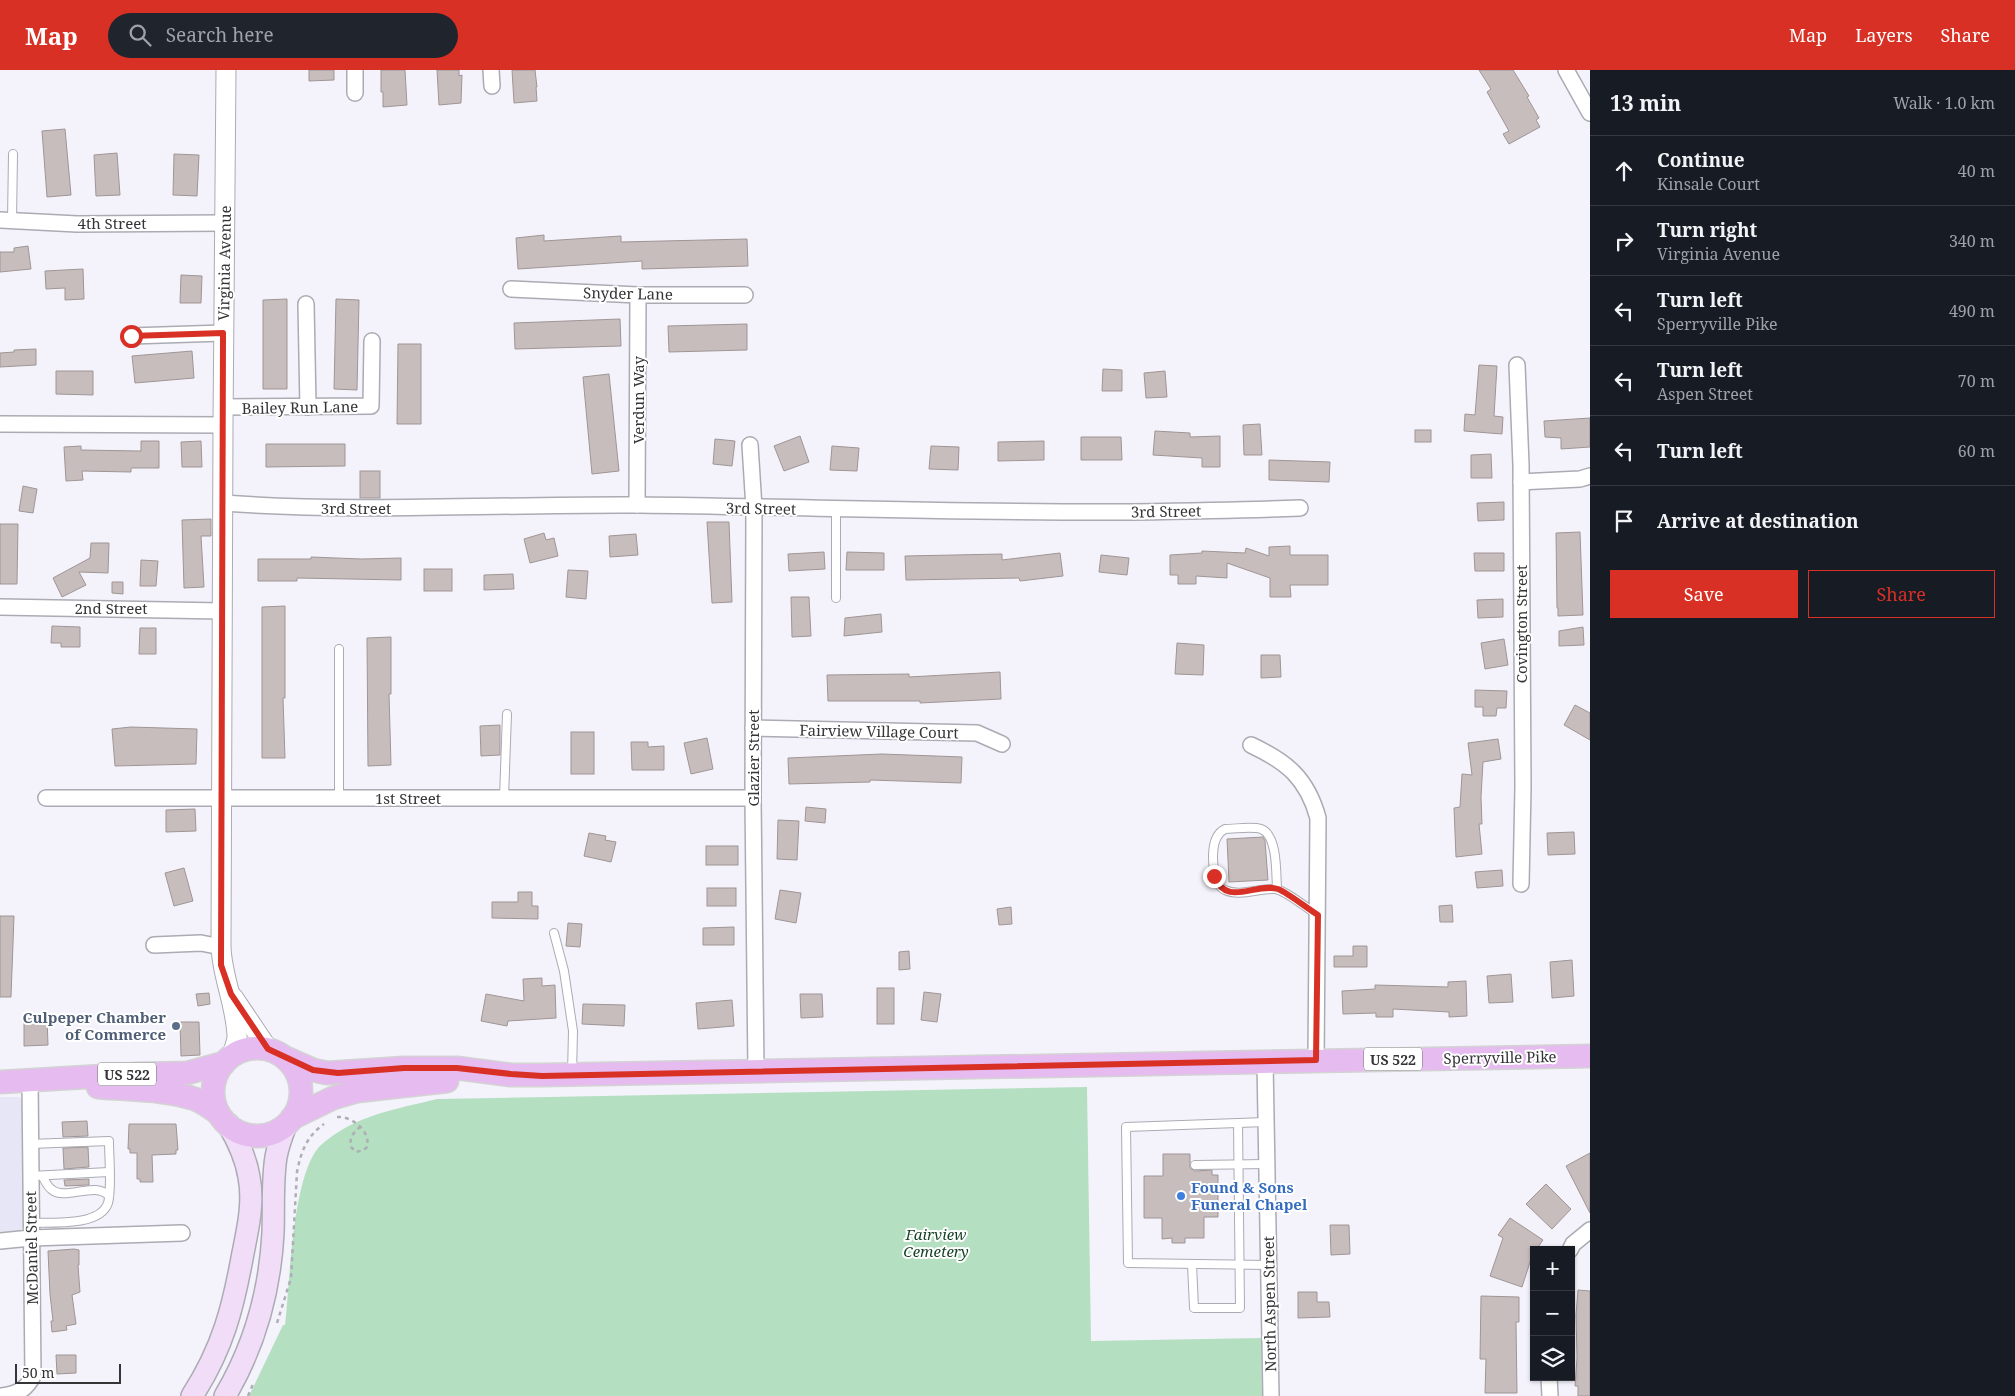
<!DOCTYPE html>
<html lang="en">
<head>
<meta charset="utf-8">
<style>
	body { margin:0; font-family:"Noto Serif",serif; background:#20242c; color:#f1f3f6 }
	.controls { position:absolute; right:15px; bottom:15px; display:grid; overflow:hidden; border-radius:0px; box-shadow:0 1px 4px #0004 }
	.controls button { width:45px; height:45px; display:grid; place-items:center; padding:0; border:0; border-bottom:1px solid #363941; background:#171b24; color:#f1f3f6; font:25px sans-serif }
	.scale { position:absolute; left:15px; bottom:12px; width:106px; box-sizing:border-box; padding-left:5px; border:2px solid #353538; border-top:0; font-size:14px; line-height:18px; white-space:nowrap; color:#353538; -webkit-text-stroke:4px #fff; paint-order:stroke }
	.stop { position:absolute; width:15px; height:15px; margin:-11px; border:4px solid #d93025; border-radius:50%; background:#fff }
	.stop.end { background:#d93025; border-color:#fff; box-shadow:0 1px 5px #0008 }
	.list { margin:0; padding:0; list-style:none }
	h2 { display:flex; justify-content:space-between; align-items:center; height:65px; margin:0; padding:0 20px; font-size:21px }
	h2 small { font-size:16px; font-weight:400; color:#9ea1a6 }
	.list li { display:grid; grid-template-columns:32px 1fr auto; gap:15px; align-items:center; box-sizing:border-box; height:70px; padding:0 20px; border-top:1px solid #363941 }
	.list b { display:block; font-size:19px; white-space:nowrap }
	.list p { margin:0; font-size:16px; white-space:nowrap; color:#9ea1a6 }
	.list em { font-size:16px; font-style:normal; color:#9ea1a6 }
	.actions { display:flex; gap:10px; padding:15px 20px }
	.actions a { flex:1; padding:11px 0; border:1px solid #d93025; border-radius:0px; text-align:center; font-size:18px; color:#d93025 }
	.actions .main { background:#d93025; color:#fff }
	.icon { flex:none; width:28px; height:28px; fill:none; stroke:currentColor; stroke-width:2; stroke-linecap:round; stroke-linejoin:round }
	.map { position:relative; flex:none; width:1590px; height:1326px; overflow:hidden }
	header { display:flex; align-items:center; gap:30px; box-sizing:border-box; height:70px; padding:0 25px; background:#d93025; color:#fff }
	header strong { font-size:24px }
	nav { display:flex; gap:28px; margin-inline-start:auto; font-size:18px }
	.search { width:350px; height:45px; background:#20242c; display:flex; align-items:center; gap:12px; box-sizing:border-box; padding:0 18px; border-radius:28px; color:#9ea1a6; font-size:19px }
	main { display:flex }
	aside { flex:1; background:#171b24 }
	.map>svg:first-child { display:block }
	.built { fill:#e7e6f6 }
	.green { fill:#b4dfc0 }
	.building { fill:#c8bdbd; stroke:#a09595 }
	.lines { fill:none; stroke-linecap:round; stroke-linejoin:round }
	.service-casing { stroke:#ababb3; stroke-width:10 }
	.minor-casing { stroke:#ababb3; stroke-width:18 }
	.tertiary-casing { stroke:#ababb3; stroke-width:21 }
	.secondary-casing { stroke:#ababb3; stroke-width:24 }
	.primary-casing { stroke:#d3d3d3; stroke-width:25 }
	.path { stroke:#aeaeb4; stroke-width:2.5; stroke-dasharray:4 4; stroke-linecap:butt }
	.service { stroke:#fff; stroke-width:8 }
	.minor { stroke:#fff; stroke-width:15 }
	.tertiary { stroke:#fff; stroke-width:19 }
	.secondary { stroke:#f2ddf8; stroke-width:21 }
	.primary { stroke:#e5bbf0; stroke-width:22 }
	.route { stroke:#d93025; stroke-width:6 }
	.service-dot { fill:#5c6f8a; stroke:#fff; stroke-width:2 }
	.shop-dot { fill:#3f7fe0; stroke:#fff; stroke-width:2 }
	.labels { text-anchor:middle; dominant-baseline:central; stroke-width:4; stroke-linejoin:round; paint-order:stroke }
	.shield { fill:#fff; stroke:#727274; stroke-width:1 }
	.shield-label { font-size:14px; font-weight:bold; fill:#353538 }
	.street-label { font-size:15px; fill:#353538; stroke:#fff }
	.service-label { font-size:15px; font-weight:bold; fill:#4e5e75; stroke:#fff; text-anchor:end }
	.shop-label { font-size:15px; font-weight:bold; fill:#366cbe; stroke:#fff; text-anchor:start }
	.park-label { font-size:15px; font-style:italic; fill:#133f23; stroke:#fff }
</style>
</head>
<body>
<header>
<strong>Map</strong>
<div class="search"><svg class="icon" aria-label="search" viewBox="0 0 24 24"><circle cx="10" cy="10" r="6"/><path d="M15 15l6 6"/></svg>Search here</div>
<nav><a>Map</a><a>Layers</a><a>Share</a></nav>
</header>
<main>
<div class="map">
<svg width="1590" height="1326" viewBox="0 0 1590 1326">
	<rect width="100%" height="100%" fill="#f4f3fc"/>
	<!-- built -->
	<polygon class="built" points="0,1027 19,1027 23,1032 25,1156 18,1162 0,1165"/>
	<!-- green -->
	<path class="green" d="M1087 1017 1091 1271 1261 1268 1262 1326H249L283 1255H285C290 1213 292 1107 319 1077 324 1072 333 1065 340 1061 369 1043 405 1037 437 1029Z"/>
	<!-- building -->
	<g class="building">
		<polygon points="309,0 334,0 334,10 309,11"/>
		<polygon points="381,0 405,0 407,35 383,37 383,22 381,22"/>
		<polygon points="437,0 459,0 459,6 462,5 461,33 439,35"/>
		<polygon points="512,0 535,0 537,17 536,17 537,31 514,33"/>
		<polygon points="1479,0 1513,0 1529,26 1527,27 1539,48 1536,50 1540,57 1509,74 1503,64 1509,61 1487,22 1491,19"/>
		<polygon points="65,59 71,125 47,127 42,61"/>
		<polygon points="117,83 120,125 96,126 94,85"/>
		<polygon points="174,84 199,85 197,126 173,125"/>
		<polygon points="544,165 544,171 621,166 621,172 747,169 748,196 642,199 642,191 518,199 516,168"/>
		<polygon points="28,176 31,199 0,202 0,182 14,182 14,178"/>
		<polygon points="83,199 84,229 65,230 65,218 46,219 45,201"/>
		<polygon points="181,205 202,206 201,233 180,233"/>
		<polygon points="287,229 287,319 263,319 263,230"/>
		<polygon points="336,229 359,230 357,320 334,319"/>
		<polygon points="620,249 621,276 515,279 514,253"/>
		<polygon points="747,254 747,280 669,282 668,256"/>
		<polygon points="398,274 421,274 421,354 397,354"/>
		<polygon points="36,279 36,295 0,297 0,283 14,282 14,280"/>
		<polygon points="192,281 194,308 135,313 132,286"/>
		<polygon points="1479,295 1497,296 1494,346 1503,347 1502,364 1464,361 1465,344 1475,345"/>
		<polygon points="1103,299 1122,300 1122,321 1102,321"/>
		<polygon points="56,301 93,301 93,325 56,324"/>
		<polygon points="1165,301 1167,327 1146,328 1144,303"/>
		<polygon points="609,304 619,401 592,404 583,307"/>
		<polygon points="1590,348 1590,377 1561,379 1561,368 1545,367 1544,351"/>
		<polygon points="1260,354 1262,385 1244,385 1243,355"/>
		<rect x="1415" y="360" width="16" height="12"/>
		<polygon points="1155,361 1190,363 1190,367 1220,366 1220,397 1202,397 1202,388 1153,385"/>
		<polygon points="800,366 809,392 784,401 774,376"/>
		<polygon points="1081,367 1121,367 1122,390 1081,390"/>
		<polygon points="715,369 735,371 732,396 713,394"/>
		<polygon points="141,371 159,371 159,398 131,398 131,402 82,401 83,410 66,411 64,377 81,376 81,380 141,381"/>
		<polygon points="201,371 202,397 182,397 181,372"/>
		<polygon points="1044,371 1044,390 998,391 998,372"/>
		<polygon points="266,374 345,374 345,396 266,397"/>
		<polygon points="832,376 859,378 857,401 830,400"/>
		<polygon points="931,376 959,377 958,400 929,399"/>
		<polygon points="1491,384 1492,408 1471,408 1471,385"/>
		<polygon points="1269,390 1330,392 1329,412 1269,410"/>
		<rect x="360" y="401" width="20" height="27"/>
		<polygon points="23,416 37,419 33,443 19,441"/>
		<polygon points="1504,432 1504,450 1478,451 1477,433"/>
		<polygon points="211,449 211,466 201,466 204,517 184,518 182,450"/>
		<polygon points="707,452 729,452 732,532 712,533"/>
		<polygon points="0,454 18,454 17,514 0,514"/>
		<polygon points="1580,462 1583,545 1558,546 1558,538 1557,538 1556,463"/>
		<polygon points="544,463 546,470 554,468 558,486 530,493 524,469"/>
		<polygon points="636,464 638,485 610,487 609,466"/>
		<polygon points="91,473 109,473 108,503 79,502 86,515 62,527 53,508 90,488"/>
		<polygon points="1290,476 1290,485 1328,485 1328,515 1290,515 1291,527 1270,527 1270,508 1227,493 1227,508 1196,506 1196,514 1178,514 1178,505 1170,505 1170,485 1202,483 1202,481 1245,483 1246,478 1269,486 1269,477"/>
		<polygon points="824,482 825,499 789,501 788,484"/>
		<polygon points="847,482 884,483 884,500 846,500"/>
		<polygon points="1060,483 1063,506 1020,511 1019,508 906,510 905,486 1002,484 1002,490"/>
		<polygon points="1474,483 1504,483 1504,501 1475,501"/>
		<polygon points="1101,485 1129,488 1127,505 1099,502"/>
		<polygon points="311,487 362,489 401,488 401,510 297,508 297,511 258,511 258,489 311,489"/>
		<polygon points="141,490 158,491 156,516 140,516"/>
		<rect x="424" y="499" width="28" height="22"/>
		<polygon points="568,500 588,501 586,529 566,527"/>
		<polygon points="513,504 514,519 484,520 484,505"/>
		<polygon points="112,512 123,512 123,524 112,523"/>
		<polygon points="791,527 809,527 811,566 792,567"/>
		<polygon points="1503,529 1503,547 1478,548 1477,530"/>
		<polygon points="285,536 285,628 283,628 285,688 262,688 262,537"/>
		<polygon points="881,544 882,562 844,566 845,548"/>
		<polygon points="52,556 80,557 80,577 61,577 61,573 51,573"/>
		<polygon points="1583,557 1584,575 1559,576 1559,561"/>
		<polygon points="140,558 156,558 156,584 139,584"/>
		<polygon points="391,567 391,624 389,624 391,695 368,696 367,568"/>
		<polygon points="1504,569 1508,595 1485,599 1481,573"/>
		<polygon points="1177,573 1204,575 1203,605 1175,604"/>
		<polygon points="1261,585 1280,585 1281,607 1261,608"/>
		<polygon points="1000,602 1001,629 920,633 920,631 828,631 827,605 909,604 909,607"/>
		<polygon points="1475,620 1507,621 1506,638 1497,638 1496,646 1483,646 1483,637 1475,637"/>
		<polygon points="1575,635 1590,643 1590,670 1564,655"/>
		<polygon points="500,655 500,685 481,686 480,656"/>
		<polygon points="131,657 197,659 196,694 115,696 112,659"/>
		<rect x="571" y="662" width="23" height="42"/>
		<polygon points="707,668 713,699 691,704 684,673"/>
		<polygon points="1498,669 1501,689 1483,692 1481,727 1482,754 1479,754 1482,784 1456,787 1454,738 1460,737 1462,704 1472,705 1468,673"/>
		<polygon points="631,672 648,672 648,677 664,676 664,700 632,700"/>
		<polygon points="882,684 962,687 961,713 870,710 870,712 789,714 788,688"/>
		<polygon points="806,737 826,739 825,753 805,751"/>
		<polygon points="195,739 196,761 166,762 166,740"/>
		<polygon points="778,750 799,751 797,790 777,789"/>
		<polygon points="1574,762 1575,784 1548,785 1547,763"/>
		<polygon points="589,763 606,766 605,770 616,772 611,792 584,786"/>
		<polygon points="1263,767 1265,771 1268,810 1229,812 1227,769"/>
		<rect x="706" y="776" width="32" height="19"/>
		<polygon points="184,798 193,831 174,836 165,803"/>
		<polygon points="1502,800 1503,816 1477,818 1475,802"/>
		<rect x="707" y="818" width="29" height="18"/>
		<polygon points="780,820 801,823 796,853 775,849"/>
		<polygon points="518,822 532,822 532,836 538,836 538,849 492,848 492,832 518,832"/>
		<polygon points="1452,835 1453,852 1440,852 1439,836"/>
		<polygon points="1011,837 1012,854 999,855 997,839"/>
		<polygon points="0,846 14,846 11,927 0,927"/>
		<polygon points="568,853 582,854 580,877 566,876"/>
		<polygon points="734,857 734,875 703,875 703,858"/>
		<polygon points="1353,876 1367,876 1367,897 1334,897 1334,886 1353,886"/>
		<polygon points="909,881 910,899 899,900 899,882"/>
		<polygon points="1572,890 1574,926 1552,928 1550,892"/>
		<polygon points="1511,904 1513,932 1489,933 1487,906"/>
		<polygon points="542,908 542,916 555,915 556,948 508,951 507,956 481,951 486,924 524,931 523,909"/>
		<polygon points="1466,911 1467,946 1449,947 1449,942 1393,939 1393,947 1376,947 1376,943 1343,944 1342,921 1375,919 1375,915 1448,917 1448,912"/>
		<rect x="877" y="918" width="17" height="36"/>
		<polygon points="924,922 941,924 937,952 921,950"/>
		<polygon points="209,923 210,934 198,936 196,924"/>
		<polygon points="800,924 822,924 823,947 801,948"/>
		<polygon points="732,930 734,956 698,959 696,933"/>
		<polygon points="583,934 625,935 624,956 582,954"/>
		<polygon points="47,948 48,975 24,976 24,949"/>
		<polygon points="180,952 199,952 200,985 181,986"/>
		<polygon points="87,1051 88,1066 63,1067 62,1052"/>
		<polygon points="129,1054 176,1054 178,1080 176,1080 176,1084 152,1085 153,1112 140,1112 140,1109 137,1109 137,1083 130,1083 130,1079 128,1079"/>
		<polygon points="88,1077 89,1097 64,1099 63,1078"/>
		<polygon points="1590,1083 1590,1143 1566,1096"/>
		<polygon points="1163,1084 1190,1084 1190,1098 1195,1101 1212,1100 1212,1105 1218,1105 1218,1147 1204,1147 1204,1168 1185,1168 1185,1173 1172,1173 1172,1168 1162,1169 1162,1148 1144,1148 1144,1106 1163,1106"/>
		<polygon points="89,1109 89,1115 65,1116 64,1110"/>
		<polygon points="1546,1114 1571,1139 1552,1159 1526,1134"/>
		<polygon points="1510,1148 1543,1170 1536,1180 1534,1180 1522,1217 1490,1206 1503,1168 1498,1165"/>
		<polygon points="1330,1155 1349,1155 1350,1184 1331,1185"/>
		<polygon points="74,1179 79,1180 79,1195 78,1195 80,1222 72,1225 76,1254 66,1256 67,1260 52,1262 51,1251 53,1251 50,1224 48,1181"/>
		<polygon points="1578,1220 1590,1221 1590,1326 1578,1326 1578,1316 1575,1316 1577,1288 1576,1245"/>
		<polygon points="1298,1222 1317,1222 1317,1232 1329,1232 1330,1247 1298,1248"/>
		<polygon points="1481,1226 1519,1227 1519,1252 1516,1252 1517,1323 1485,1323 1486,1289 1480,1289"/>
		<polygon points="56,1285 76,1285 76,1303 57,1304"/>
	</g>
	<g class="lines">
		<!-- service casing -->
		<g class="service-casing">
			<g id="service">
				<polyline points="12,151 13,84"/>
				<polyline points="836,439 836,528"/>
				<polyline points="339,579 339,729"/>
				<polyline points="504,728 507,644"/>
				<path d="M1277 819C1276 805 1278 765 1261 759 1251 756 1236 759 1225 759 1221 761 1219 763 1217 767 1210 778 1212 815 1225 820 1239 827 1260 818 1275 819 1285 820 1308 839 1318 845"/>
				<polyline points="554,863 564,901 573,961 572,1003"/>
				<polyline points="1238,1053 1126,1057 1128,1193 1268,1195"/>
				<path d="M30 1074 109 1071C109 1087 112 1119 108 1133 100 1157 51 1152 30 1153"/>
				<polyline points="1195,1095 1267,1094"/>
				<polyline points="30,1106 109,1102"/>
				<path d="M42 1106C45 1110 47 1116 51 1119 65 1132 95 1110 109 1126"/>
				<polyline points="1192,1194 1194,1238 1240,1238 1238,1053 1266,1052"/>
			</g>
		</g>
		<!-- minor casing -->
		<g class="minor-casing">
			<g id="minor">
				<polyline points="355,0 355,23"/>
				<polyline points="491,0 492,16"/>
				<polyline points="1566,0 1590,43"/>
				<polyline points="0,150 77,154 224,153"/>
				<polyline points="511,219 638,225 745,225"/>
				<polyline points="306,234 308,337"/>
				<polyline points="131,266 223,263"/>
				<polyline points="1517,295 1521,395 1523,717 1521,814"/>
				<polyline points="223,337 371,336 372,271"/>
				<polyline points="0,354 223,355"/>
				<polyline points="750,375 754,438 753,728 756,1002"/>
				<polyline points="1521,412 1580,409 1590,406"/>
				<path d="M223 433C362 443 500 434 639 435 804 437 968 443 1132 442 1188 441 1244 440 1300 438"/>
				<polyline points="637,435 638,225"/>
				<polyline points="0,537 222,541"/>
				<polyline points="753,658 977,663 1002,674"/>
				<path d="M1251 675C1287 692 1307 708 1318 748L1316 990"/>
				<polyline points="46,728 753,728"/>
				<polyline points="154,875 201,873 221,877"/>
				<polyline points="1265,992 1271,1326"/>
				<polyline points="0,1171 31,1168 182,1163"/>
				<polyline points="1570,1180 1573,1174 1590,1160"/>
				<polyline points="1549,1307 1550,1326"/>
				<path d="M2 1326C17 1324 26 1320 33 1306L30 1011"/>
			</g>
		</g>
		<!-- tertiary casing -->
		<g class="tertiary-casing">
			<g id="tertiary">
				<path d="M226 0 223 355 221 877C222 907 236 935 237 966 237 973 233 980 232 986"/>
				<polyline points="233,927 268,979"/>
			</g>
		</g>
		<!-- secondary casing -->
		<g class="secondary-casing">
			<g id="secondary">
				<path d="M192 1326C223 1278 233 1238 243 1183 248 1158 254 1132 249 1107 246 1088 238 1071 228 1054"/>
				<path d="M225 1326C254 1277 270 1220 273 1163 274 1138 272 1112 276 1087 278 1076 282 1065 286 1055"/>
			</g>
		</g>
		<!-- primary casing -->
		<g class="primary-casing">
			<g id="primary">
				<circle cx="257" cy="1022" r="44"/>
				<polyline points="286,988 313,1000 327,1003 404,998 457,998 511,1005 542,1005 1590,986"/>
				<polyline points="0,1012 138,1004 187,1003 224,993"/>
				<path d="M98 1017C130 1020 165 1019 195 1029 203 1032 211 1038 218 1043"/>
				<polyline points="292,1048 333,1028 357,1021 447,1011"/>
			</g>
		</g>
		<!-- path -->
		<g class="path">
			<path d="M337 1047C352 1046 371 1061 367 1077L364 1080 356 1082 351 1077C349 1068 353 1063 360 1057"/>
			<path d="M277 1253 291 1208 297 1102C301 1082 306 1067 324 1054"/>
			<polyline points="248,1326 253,1314"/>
		</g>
		<!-- service -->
		<use href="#service" class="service"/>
		<!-- minor -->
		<use href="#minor" class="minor"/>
		<!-- tertiary -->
		<use href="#tertiary" class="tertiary"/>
		<!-- secondary -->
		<use href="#secondary" class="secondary"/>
		<!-- primary -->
		<use href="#primary" class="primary"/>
	</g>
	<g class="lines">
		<!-- route -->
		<path class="route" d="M131 266 223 263 221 895 231 924 268 979 313 1000 338 1003 404 998H457L511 1004 542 1006 1316 990 1318 845C1308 839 1288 823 1278 819 1255 812 1227 838 1214 806"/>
	</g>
	<!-- markers -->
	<circle class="service-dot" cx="176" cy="956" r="5"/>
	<circle class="shop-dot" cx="1181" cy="1126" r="5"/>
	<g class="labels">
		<!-- shield labels -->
		<g class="shield">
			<rect x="1364" y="977.5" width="58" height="23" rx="4"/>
			<rect x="98" y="992.5" width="58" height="23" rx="4"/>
		</g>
		<g class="shield-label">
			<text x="1393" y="989">US 522</text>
			<text x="127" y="1004">US 522</text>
		</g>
		<!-- street labels -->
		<g class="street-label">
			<text x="112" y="153">4th Street</text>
			<text transform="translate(224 193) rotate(-89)">Virginia Avenue</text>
			<text transform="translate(628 223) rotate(1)">Snyder Lane</text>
			<text transform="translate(638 330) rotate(-90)">Verdun Way</text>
			<text transform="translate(300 337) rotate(-1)">Bailey Run Lane</text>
			<text x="356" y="438">3rd Street</text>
			<text transform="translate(761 438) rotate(1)">3rd Street</text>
			<text transform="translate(1166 441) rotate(-1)">3rd Street</text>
			<text x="111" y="538">2nd Street</text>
			<text transform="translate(1521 554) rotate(-90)">Covington Street</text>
			<text transform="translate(879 661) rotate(1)">Fairview Village Court</text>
			<text transform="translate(753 688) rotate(-90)">Glazier Street</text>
			<text x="408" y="728">1st Street</text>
			<text transform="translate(1500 987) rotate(-1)">Sperryville Pike</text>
			<text transform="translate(31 1178) rotate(-91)">McDaniel Street</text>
			<text transform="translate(1269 1234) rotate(-91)">North Aspen Street</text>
		</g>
		<!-- service labels -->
		<g class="service-label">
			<text x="166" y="947">Culpeper Chamber<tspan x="166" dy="17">of Commerce</tspan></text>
		</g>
		<!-- shop labels -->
		<g class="shop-label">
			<text x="1191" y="1117">Found &amp; Sons<tspan x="1191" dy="17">Funeral Chapel</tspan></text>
		</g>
		<!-- park labels -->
		<g class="park-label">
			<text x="936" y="1164">Fairview<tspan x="936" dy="17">Cemetery</tspan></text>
		</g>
	</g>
</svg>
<div class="controls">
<button>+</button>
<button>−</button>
<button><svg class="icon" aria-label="layers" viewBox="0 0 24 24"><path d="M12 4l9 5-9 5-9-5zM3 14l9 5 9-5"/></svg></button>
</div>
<div class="scale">50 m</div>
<div class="stop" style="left:131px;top:266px"></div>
<div class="stop end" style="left:1214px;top:806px"></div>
</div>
<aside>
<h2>13 min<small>Walk · 1.0 km</small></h2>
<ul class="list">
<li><svg class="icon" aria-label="ahead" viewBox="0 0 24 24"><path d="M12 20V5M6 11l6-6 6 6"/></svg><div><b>Continue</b><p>Kinsale Court</p></div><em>40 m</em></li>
<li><svg class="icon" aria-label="right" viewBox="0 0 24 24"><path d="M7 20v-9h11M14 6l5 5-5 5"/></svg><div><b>Turn right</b><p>Virginia Avenue</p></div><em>340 m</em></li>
<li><svg class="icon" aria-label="left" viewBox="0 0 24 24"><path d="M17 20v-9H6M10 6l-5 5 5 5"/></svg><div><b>Turn left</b><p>Sperryville Pike</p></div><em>490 m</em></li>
<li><svg class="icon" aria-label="left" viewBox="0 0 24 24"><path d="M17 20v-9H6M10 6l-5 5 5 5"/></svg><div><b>Turn left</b><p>Aspen Street</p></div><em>70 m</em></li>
<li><svg class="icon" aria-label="left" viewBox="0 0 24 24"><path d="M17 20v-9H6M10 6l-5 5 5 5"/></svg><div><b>Turn left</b></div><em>60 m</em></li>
<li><svg class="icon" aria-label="arrive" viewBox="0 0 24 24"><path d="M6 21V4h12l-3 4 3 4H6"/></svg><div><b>Arrive at destination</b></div></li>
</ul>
<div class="actions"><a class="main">Save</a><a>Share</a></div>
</aside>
</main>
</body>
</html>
